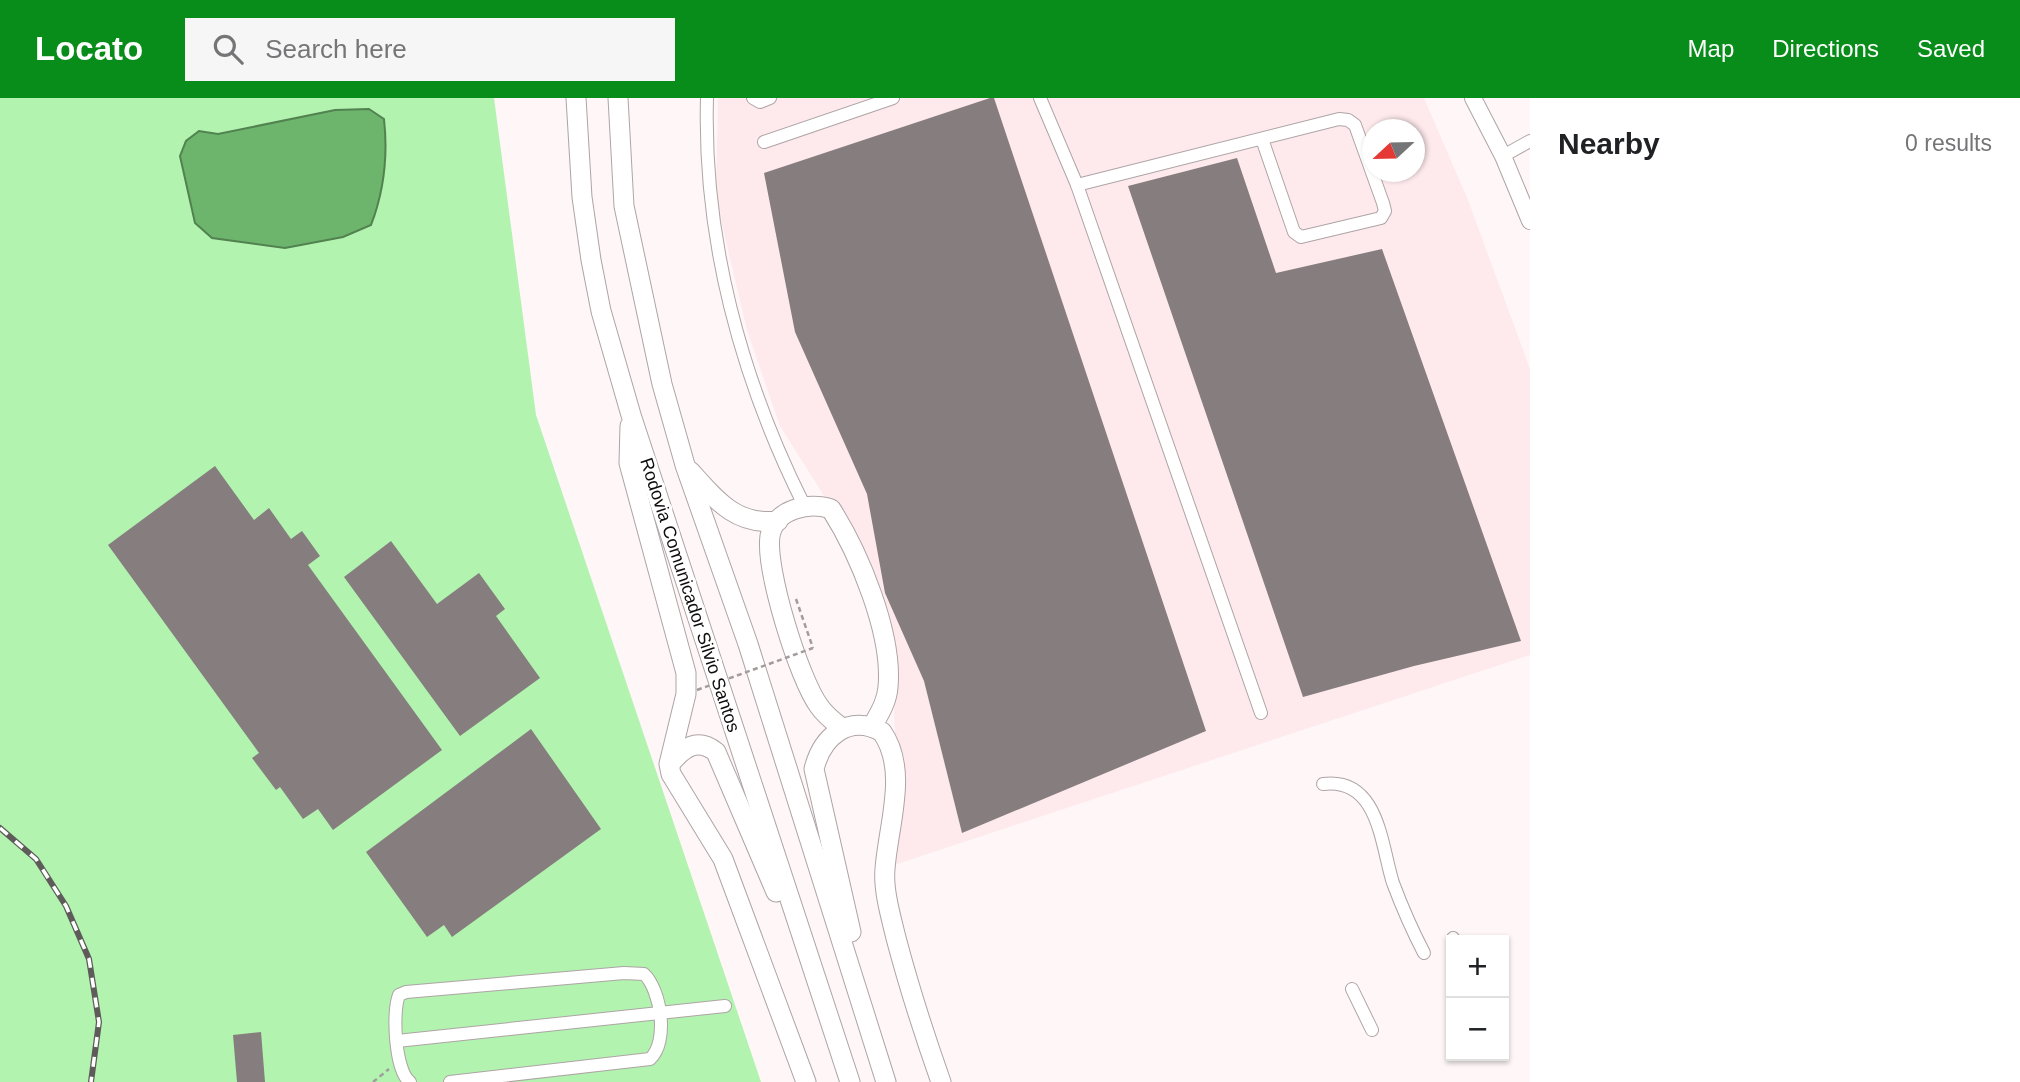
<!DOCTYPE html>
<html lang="en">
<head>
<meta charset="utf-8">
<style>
	body { margin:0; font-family:Arial,sans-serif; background:#f6f6f6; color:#202124 }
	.controls { position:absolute; right:21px; bottom:21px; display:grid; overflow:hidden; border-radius:0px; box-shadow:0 2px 5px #0004 }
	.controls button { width:63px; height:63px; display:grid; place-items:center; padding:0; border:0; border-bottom:2px solid #e0e0e0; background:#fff; color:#202124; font:35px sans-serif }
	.compass { position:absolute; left:1362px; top:21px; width:63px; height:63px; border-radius:50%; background:#fff; box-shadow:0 2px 5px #0004; rotate:248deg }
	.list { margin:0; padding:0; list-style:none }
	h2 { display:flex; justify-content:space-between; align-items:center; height:91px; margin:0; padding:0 28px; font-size:30px }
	h2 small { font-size:23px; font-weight:400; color:#757577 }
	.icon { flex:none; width:38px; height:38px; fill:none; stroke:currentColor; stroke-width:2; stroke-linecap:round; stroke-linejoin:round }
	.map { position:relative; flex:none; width:1530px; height:984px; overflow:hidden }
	header { display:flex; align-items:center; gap:42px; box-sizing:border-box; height:98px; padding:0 35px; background:#098d1a; color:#fff }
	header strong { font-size:33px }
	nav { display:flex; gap:38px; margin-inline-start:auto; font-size:24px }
	.search { width:490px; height:63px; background:#f6f6f6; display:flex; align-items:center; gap:18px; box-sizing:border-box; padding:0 24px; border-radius:0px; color:#757577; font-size:26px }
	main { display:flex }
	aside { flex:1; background:#fff }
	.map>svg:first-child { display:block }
	.built { fill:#feeaed; fill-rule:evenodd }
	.green { fill:#b1f3af }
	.water { fill:#6db56c; stroke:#51824f; stroke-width:2 }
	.building { fill:#867d7e }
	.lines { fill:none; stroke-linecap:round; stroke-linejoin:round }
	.minor-casing { stroke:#aea4a5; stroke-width:14 }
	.major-casing { stroke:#aea4a5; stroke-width:18 }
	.highway-casing { stroke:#aea4a5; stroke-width:21 }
	.path { stroke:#a39c9d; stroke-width:2.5; stroke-dasharray:5 3.5; stroke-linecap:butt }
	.minor { stroke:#fff; stroke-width:12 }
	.major { stroke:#fff; stroke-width:16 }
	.highway { stroke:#fff; stroke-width:19 }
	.rail-casing { stroke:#605b5b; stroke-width:6 }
	.rail { stroke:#fff; stroke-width:3.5; stroke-dasharray:10; stroke-linecap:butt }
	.path-bridge { stroke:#a39c9d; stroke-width:2.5; stroke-dasharray:5 3.5; stroke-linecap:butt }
	.labels { text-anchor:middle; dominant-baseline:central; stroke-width:6; stroke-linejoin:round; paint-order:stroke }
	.street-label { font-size:18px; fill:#0f0c0c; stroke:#fff }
</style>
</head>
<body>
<header>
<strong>Locato</strong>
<div class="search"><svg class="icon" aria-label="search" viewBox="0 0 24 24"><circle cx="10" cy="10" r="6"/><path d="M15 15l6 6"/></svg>Search here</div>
<nav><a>Map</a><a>Directions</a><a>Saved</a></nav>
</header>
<main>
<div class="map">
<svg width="1530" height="984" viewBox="0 0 1530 984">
	<rect width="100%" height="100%" fill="#fef6f7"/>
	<!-- built -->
	<path class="built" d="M718 0H1424L1468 102 1530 271V557L894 767 897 687 892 561 833 412 780 328 747 232 716 101ZM1372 32H1414V74H1372Z"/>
	<!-- green -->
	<polygon class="green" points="0,0 494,0 536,317 761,984 0,984"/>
	<!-- water -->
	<path class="water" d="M369 11 384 21C388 57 384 93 371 127L343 139 285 150 212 140 195 125 180 58 186 43 199 33 218 36 335 12Z"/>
	<!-- building -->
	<g class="building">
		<polygon points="990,0 994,0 1206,633 962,735 924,583 885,495 867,396 795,234 764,75"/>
		<polygon points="1237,60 1276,175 1382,151 1521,543 1414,568 1303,599 1128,88"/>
		<polygon points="215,368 254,422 269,410 291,441 302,433 320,458 308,467 442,652 333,732 318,711 303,721 280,689 276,692 252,660 259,655 108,447"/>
		<polygon points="391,443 437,506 479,475 505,511 496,518 540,580 460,638 344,479"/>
		<polygon points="531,631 601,731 452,839 444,827 427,839 366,754"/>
		<polygon points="261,934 265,984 237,984 233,937"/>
	</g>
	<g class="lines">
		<!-- minor casing -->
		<g class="minor-casing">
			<g id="minor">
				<path d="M707 0C703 141 741 281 804 407"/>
				<polyline points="753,0 760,4 770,0"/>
				<polyline points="1040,0 1077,87 1261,615"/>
				<polyline points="764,44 893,0"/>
				<polyline points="1503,58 1530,43"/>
				<polyline points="1077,87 1339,21 1348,22 1355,27 1383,105 1385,113 1381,120 1301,139 1294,134 1262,41"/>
				<path d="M1323 686C1379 679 1381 747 1393 785 1402 809 1412 832 1424 855"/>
				<polyline points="1453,840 1454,842"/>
				<polyline points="1352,891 1372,932"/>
				<polyline points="397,943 725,908"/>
				<path d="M410 984C395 973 392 914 399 897L406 894 624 875 644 876C661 892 669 944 650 961L450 984"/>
			</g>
		</g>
		<!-- major casing -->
		<g class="major-casing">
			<polyline id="major" points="1473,0 1503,58 1530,123"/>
		</g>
		<!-- highway casing -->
		<g class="highway-casing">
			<g id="highway">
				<polyline points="576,0 582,99 591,162 601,213 631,317 850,984"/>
				<polyline points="618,0 624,108 662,286 685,367 748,546 886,984"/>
				<polyline points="630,328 629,365 686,575 686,596 669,666 671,676 723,761 806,984"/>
				<path d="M690 373C716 402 736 428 778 423"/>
				<path d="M842 630C834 624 825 617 819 608 799 581 765 471 770 438 775 410 810 404 831 411 859 455 893 536 888 589 887 604 879 616 872 629"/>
				<path d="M670 666C683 650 697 639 716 654L776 794"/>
				<path d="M851 834 814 671C822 639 849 615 882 634 909 673 888 727 885 771 883 792 891 819 896 840 909 889 924 936 941 984"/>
			</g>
		</g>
		<!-- path -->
		<g class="path">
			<polyline points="796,501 813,550"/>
			<polyline points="373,984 389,971"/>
		</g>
		<!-- minor -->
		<use href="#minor" class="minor"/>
		<!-- major -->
		<use href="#major" class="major"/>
		<!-- highway -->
		<use href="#highway" class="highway"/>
		<!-- rail casing -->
		<g class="rail-casing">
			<polyline id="rail" points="0,730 36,761 66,808 89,861 99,924 91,984"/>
		</g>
		<!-- rail -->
		<use href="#rail" class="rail"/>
		<!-- path-bridge -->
		<polyline class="path-bridge" points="697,592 813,550"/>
	</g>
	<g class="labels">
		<!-- street labels -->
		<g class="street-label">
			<text transform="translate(690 497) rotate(72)">Rodovia Comunicador Silvio Santos</text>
		</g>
	</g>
</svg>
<div class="controls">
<button>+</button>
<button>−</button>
</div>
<svg class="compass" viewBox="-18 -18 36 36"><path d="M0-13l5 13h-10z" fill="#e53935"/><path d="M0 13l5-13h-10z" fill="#757577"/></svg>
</div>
<aside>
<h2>Nearby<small>0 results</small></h2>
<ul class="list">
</ul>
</aside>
</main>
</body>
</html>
